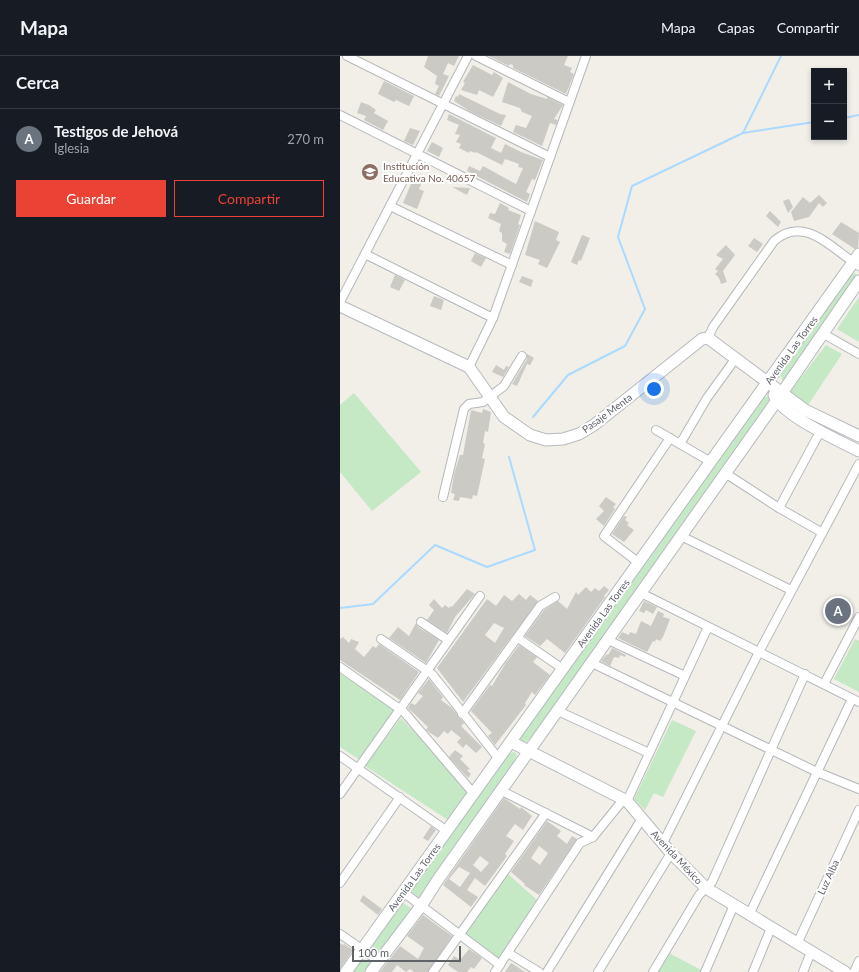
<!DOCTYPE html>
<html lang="es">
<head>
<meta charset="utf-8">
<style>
	body { margin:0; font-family:Lato,sans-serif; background:#20242c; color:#f1f3f6 }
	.controls { position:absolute; right:12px; top:12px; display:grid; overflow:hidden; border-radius:0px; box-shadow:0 2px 6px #0003 }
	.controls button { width:36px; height:36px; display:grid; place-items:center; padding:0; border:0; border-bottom:1px solid #363941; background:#171b24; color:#f1f3f6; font:20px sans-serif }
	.scale { position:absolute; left:12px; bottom:10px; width:109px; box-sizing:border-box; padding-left:4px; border:2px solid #5f6368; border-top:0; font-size:11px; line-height:14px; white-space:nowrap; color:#5f6368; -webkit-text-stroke:3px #fff; paint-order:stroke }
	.you { position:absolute; left:314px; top:333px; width:14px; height:14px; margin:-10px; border:3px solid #fff; border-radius:50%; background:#1a73e8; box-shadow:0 0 0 6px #1a73e833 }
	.badge { display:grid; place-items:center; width:26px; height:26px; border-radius:50%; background:#ea4335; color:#fff; font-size:13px; font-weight:700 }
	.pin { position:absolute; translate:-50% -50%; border:2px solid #fff; box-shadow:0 1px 4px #0006 }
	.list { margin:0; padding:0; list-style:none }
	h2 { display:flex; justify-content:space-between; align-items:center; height:52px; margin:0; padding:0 16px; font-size:17px }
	h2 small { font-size:13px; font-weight:400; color:#9ea1a6 }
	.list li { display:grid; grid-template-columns:26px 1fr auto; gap:12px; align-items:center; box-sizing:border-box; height:60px; padding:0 16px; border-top:1px solid #363941 }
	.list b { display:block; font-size:15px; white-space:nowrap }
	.list p { margin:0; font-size:13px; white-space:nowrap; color:#9ea1a6 }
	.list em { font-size:13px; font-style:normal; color:#9ea1a6 }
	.actions { display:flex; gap:8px; padding:12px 16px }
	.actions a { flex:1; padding:9px 0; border:1px solid #ea4335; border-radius:0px; text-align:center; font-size:14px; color:#ea4335 }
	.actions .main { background:#ea4335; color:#fff }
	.map { position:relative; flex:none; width:519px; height:916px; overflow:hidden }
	header { display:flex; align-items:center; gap:24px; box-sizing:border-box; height:56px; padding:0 20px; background:#171b24; border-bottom:1px solid #363941 }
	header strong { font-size:19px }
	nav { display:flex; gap:22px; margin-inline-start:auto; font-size:14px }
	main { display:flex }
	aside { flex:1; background:#171b24 }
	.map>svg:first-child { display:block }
	.green { fill:#c5e8c5 }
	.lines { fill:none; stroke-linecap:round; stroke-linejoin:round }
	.stream { stroke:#aadaff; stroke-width:2 }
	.building { fill:#cccac5; fill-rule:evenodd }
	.street-casing { stroke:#b5b8bc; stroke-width:10 }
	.secondary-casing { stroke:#b6babf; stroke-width:13 }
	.street { stroke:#fff; stroke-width:8 }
	.secondary { stroke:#fff; stroke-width:11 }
	.labels { text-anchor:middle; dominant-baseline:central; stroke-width:4; stroke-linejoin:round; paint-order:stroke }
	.education-label { font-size:10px; fill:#785e54; stroke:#fff; text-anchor:start }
	.street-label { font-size:10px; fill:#5f6368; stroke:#fff }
</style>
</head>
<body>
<header>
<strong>Mapa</strong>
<nav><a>Mapa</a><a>Capas</a><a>Compartir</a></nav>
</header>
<main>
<aside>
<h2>Cerca<small></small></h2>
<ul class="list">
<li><span class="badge" style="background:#6b7280">A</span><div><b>Testigos de Jehová</b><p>Iglesia</p></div><em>270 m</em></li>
</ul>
<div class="actions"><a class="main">Guardar</a><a>Compartir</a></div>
</aside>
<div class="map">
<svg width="519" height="916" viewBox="0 0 519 916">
	<rect width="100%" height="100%" fill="#f1efe8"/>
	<!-- green -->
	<g class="green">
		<polygon points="515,217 518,222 446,324 443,325 440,319 441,316 509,220"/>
		<polygon points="519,241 519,286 497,273"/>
		<polygon points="486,289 502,298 468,349 449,337"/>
		<polygon points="14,337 81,416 32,455 0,416 0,349"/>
		<polygon points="429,340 432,342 193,680 186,686 181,685 180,681 424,341"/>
		<polygon points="515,583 519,585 519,636 494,623"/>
		<polygon points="0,617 54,654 20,704 0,691"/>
		<polygon points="61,662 130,734 108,764 25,710"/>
		<polygon points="332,664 356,675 323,741 314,737 305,754 294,743"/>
		<polygon points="174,696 177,698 173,711 83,840 79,842 72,836 73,832 169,698"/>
		<polygon points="167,817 197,844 158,904 124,877"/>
		<polygon points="63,847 71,852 40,896 32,890"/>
		<polygon points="329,897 361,914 361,916 318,916"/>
		<polygon points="22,903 29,905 30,908 24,916 13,916"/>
	</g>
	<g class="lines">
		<!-- stream -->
		<g class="stream">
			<polyline points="504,62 519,59"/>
			<polyline points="403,77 441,0"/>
			<polyline points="193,361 228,319 285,290 305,253 278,181 292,130 403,77 474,66"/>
			<polyline points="0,552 33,548 95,489 147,511 195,494 169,401"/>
		</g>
	</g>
	<!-- building -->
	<g class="building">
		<polygon points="88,0 119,0 114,10 108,7 103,18 109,20 99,40 95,38 99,30 95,28 97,20 84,11"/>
		<polygon points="149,0 228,0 224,9 232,12 230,16 234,18 226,38 173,12 173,9 170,8 169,10"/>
		<polygon points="133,9 152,19 154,16 163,22 153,41 139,34 137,39 121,34 125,27 123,26"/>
		<polygon points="44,25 74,40 69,50 56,44 54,46 38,38"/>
		<polygon points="168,26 191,38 207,43 207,41 223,49 214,63 218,64 216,69 210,67 202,90 173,76 176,69 186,72 192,60 182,56 180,52 162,46"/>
		<polygon points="119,38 160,58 166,59 161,70 131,56 114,45 116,40 118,41"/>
		<polygon points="21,46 29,49 36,54 34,57 48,65 43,74 24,64 26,60 17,57"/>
		<polygon points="109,58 156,82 151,92 161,97 165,88 181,96 203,104 195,124 192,123 186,136 190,138 187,146 127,115 129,110 140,115 143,110 176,128 183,112 178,111 179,108 165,103 162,109 136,96 135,97 130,95 129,97 119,92 121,88 116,86 120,79 115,78 119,69 107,64"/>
		<polygon points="70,72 80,75 73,89 64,85"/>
		<polygon points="92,86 103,92 99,101 87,95"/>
		<polygon points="75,118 84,122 79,133 84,135 77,153 63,147"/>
		<polygon points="112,131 130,132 127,139"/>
		<polygon points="479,139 487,147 483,151 479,147 469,161 454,165 451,156 463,141 470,147"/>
		<polygon points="449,143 453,151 448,157 443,145"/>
		<polygon points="160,147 169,152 168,154 181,159 178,168 180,169 170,198 164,196 167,188 162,185 162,177 159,175 161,168 148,162 150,157 155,158"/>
		<polygon points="430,155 441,166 438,171 426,160"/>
		<polygon points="195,165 219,176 216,184 220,186 207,212 198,208 200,204 185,199"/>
		<polygon points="501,166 519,177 518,191 515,193 492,178"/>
		<polygon points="242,179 250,182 241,205 239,204 237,209 231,206"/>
		<polygon points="414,182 423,188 417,196 408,190"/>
		<polygon points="386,189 395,199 383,215 387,226 381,228 379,222 375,218 378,215 375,213 383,203 376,199"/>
		<polygon points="135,197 146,202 141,211 131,205"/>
		<polygon points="55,219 65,224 59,235 50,231"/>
		<polygon points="182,220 193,224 191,231 179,226"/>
		<polygon points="94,240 104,244 101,254 90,250"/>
		<polygon points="187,298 194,302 190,309 187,308 177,330 172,328 187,303"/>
		<polygon points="156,309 164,314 166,310 169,311 163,321 152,316"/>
		<polygon points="143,353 151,356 148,376 145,375 143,387 145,388 142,402 145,403 137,440 133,439 132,443 120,441 119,445 113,444 115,438 111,437 114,418 120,399 123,399 131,354 142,357"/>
		<polygon points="266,441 276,448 273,451 275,453 264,470 256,463 264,455 259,450"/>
		<polygon points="284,460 287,461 285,464 289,467 287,469 294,474 284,486 272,478"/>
		<polygon points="264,530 269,534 264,540 265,541 225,597 207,583 200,590 185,580 204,554 218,545 227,553 236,536 238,539 246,531 251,536 255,532 259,535"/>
		<polygon points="127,533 135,538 115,561 107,577 87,564 94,554 89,549 94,543 102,552 105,549 109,552 111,550 112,551"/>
		<path d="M179 538 186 544 190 539 198 545 123 646 97 612 147 543 156 550 164 539 172 545ZM154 567 164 572 155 587 145 579Z"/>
		<polygon points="490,543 512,554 507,566 484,555"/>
		<polygon points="304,545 317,551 313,558 306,554 304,557 299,555"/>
		<polygon points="318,555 324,558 323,561 330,563 323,581 320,585 316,583 315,586 313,585 307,596 278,582 282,576 289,579 290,576 296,578 301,565 311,570"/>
		<polygon points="76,567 78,571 99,584 86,607 49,582 58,571 69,580"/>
		<polygon points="3,581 9,587 11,583 19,586 15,593 24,601 33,590 36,592 39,588 79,616 60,644 0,604 0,583"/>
		<polygon points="179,589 197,601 193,606 210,619 195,639 192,636 185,647 186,649 155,689 148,680 152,677 131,655 150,629 152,630 165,608"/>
		<polygon points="272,592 286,599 285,601 280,599 279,602 274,601 270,610 261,605 266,599 269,598"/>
		<polygon points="89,623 103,641 101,644 112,652 124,667 121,670 142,691 136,697 126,688 123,692 117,686 121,682 111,674 108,678 104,675 98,682 86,674 88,671 68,652 71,647 75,649 83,640 78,637"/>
		<polygon points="115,694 123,700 120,703 130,713 127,714 131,718 128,722 109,701"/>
		<path d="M164 742 180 753 181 751 192 760 183 774 175 768 166 780 174 785 165 798 167 800 145 830 135 822 127 834 138 841 131 851 103 829ZM140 800 149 807 141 816 133 809ZM119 811 130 817 120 831 109 823Z"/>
		<path d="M207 765 221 775 217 780 227 788 232 780 237 783 199 839 184 829 185 828 171 816ZM199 790 208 797 200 809 191 802Z"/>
		<polygon points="91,770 96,774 88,785 83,782"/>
		<polygon points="23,839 42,853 38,859 20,845"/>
		<polygon points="83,859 112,880 88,916 74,916 70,913 66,916 57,909 52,916 40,916 60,890 78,903 84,892 67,880"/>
		<polygon points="0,887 3,889 4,888 13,894 0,913"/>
		<polygon points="129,893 142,902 134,913 131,911 127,916 118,916 108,909 114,900 120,904"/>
		<polygon points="171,907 185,916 165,916"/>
	</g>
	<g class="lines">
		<!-- street casing -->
		<g class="street-casing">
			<g id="street">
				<polyline points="7,0 210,101"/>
				<polyline points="136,0 229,46"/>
				<polyline points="0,59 191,155"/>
				<polyline points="50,150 172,209"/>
				<polyline points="25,198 153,262"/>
				<polyline points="0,246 128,0"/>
				<polyline points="482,277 519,298"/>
				<path d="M368 282 373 271 434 185C464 158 492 193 519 210"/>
				<polyline points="129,311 153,262 246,0"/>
				<polyline points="316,374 371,406"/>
				<polyline points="340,388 367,342 396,302"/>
				<polyline points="385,417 439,452 481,476"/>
				<polyline points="103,441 124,353 129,348 143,346 164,330 182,300"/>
				<polyline points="439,452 481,374"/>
				<polyline points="341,480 451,534"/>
				<polyline points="299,507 264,480 330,382"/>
				<polyline points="301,537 519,646"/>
				<polyline points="81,566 108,584"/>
				<polyline points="178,582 223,613"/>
				<polyline points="41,583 92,618 159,703"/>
				<polyline points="268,584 345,620"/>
				<polyline points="252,607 477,716 519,733"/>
				<polyline points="0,611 64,656 134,738"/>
				<polyline points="484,628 519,561"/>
				<polyline points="218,655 309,697"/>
				<polyline points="122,658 200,550 215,541"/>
				<polyline points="0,700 107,775"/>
				<polyline points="162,735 253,781"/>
				<polyline points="0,738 140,540"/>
				<polyline points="287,745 368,571"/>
				<polyline points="323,787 419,596 519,408"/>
				<polyline points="0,827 60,741"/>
				<polyline points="63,836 160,909"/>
				<polyline points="409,859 512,643"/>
				<polyline points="0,878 39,905"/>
				<polyline points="457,888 519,754"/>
				<polyline points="168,897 199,916"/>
				<polyline points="93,916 206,757"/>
				<polyline points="155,916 240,787 253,781 283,744"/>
				<polyline points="207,916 301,764"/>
				<polyline points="258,916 331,797"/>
				<polyline points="313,916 359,839 372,826 465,618"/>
				<polyline points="365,916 394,849"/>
				<polyline points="413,916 431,872"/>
				<polyline points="463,916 471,896"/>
				<polyline points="514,916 519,905"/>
			</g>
		</g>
		<!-- secondary casing -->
		<g class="secondary-casing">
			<g id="secondary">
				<polyline points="0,250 129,311 164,361 190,379 206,384 223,383 239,378 254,369 362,283 368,282 465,354 519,380"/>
				<path d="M434 339C443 360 498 384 519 395"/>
				<polyline points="171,686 287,745 331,797 366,832 505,916"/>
				<polyline points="6,916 519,198"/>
				<polyline points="31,916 81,850 97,825 433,350 519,225"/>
			</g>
		</g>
		<!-- street -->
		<use href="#street" class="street"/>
		<!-- secondary -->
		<use href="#secondary" class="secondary"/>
	</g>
	<!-- icons -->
	<defs>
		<g id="school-disc" transform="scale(0.9)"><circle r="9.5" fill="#8d6e63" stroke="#fff"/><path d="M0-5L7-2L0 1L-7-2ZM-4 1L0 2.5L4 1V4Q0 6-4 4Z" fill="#fff"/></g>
	</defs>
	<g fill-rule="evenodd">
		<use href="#school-disc" x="30" y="116"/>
	</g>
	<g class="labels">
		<!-- education labels -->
		<g class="education-label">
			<text x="43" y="110">Institución<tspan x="43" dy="12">Educativa No. 40657</tspan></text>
		</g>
		<!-- street labels -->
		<g class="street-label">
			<text transform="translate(451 294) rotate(-54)">Avenida Las Torres</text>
			<text transform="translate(267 357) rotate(-36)">Pasaje Menta</text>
			<text transform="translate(263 557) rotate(-54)">Avenida Las Torres</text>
			<text transform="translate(337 801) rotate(47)">Avenida México</text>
			<text transform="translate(74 821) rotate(-54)">Avenida Las Torres</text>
			<text transform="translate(488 821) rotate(-65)">Luz Alba</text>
		</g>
	</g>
</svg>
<div class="controls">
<button>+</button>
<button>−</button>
</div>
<div class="scale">100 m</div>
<div class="you"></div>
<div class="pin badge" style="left:498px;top:555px;background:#6b7280">A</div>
</div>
</main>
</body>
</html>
